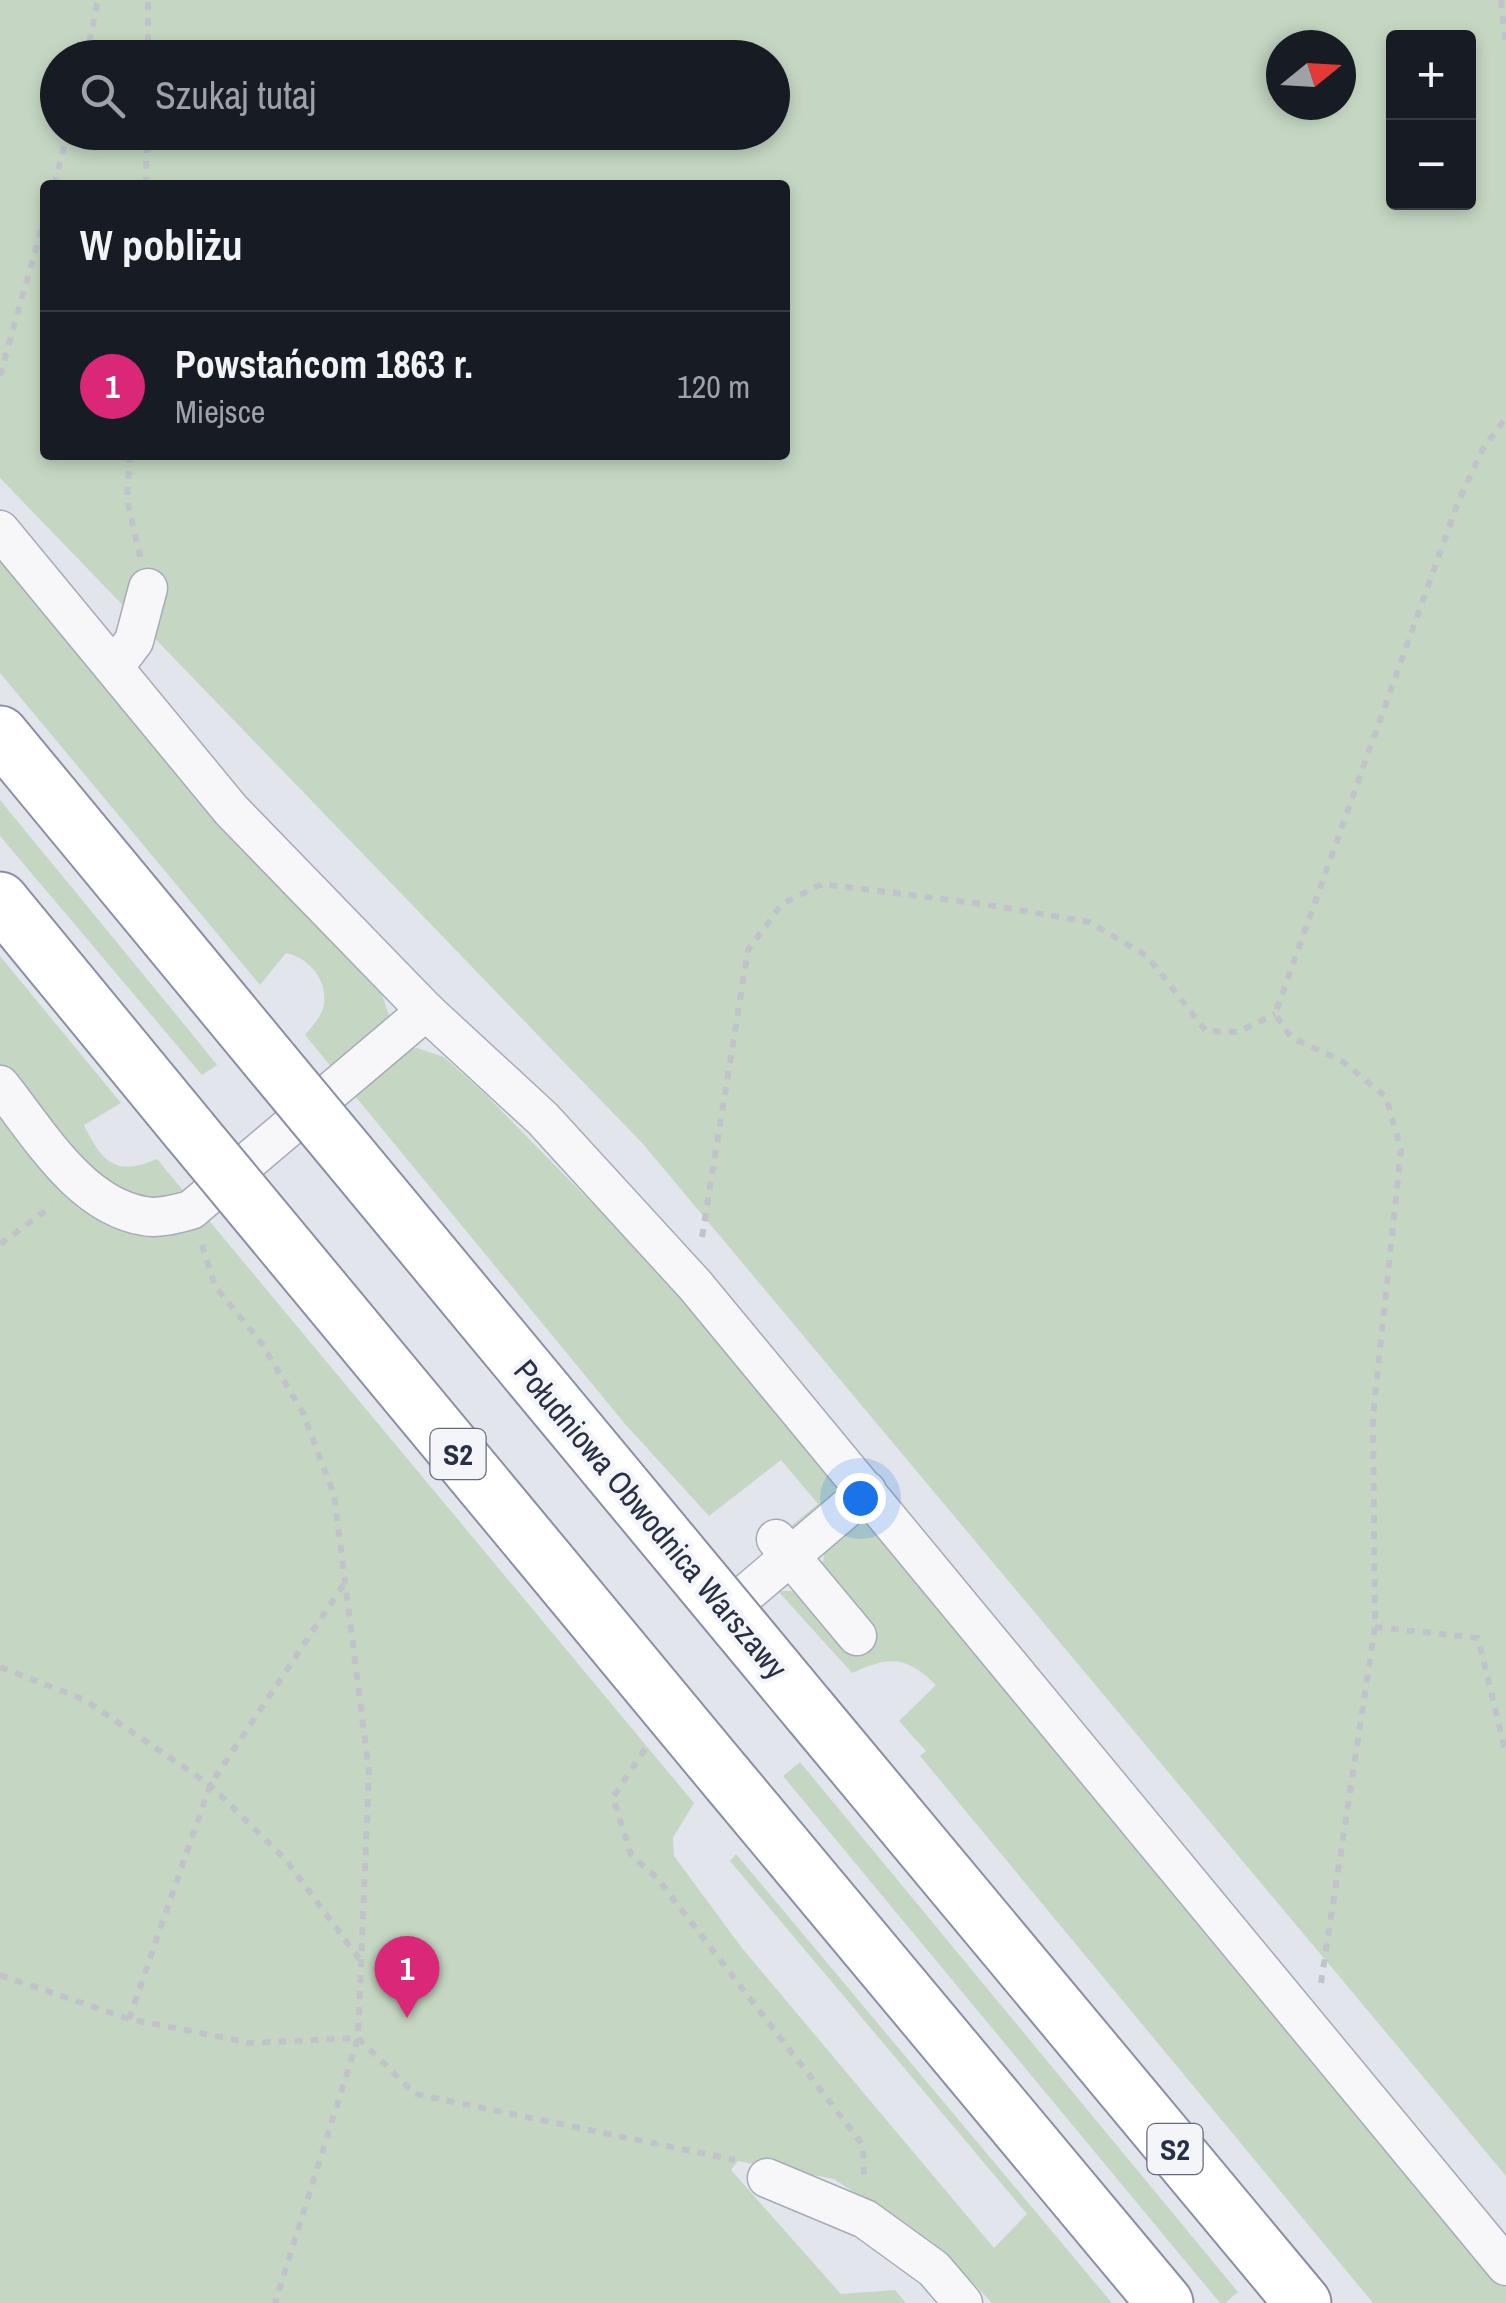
<!DOCTYPE html>
<html lang="pl">
<head>
<meta charset="utf-8">
<style>
	body { margin:0; font-family:"Archivo Narrow",sans-serif; background:#20242c; color:#f1f3f6 }
	.controls { position:absolute; right:30px; top:30px; display:grid; overflow:hidden; border-radius:10px; box-shadow:0 5px 15px #0003 }
	.controls button { width:90px; height:90px; display:grid; place-items:center; padding:0; border:0; border-bottom:2px solid #363941; background:#171b24; color:#f1f3f6; font:50px sans-serif }
	.compass { position:absolute; left:1266px; top:30px; width:90px; height:90px; border-radius:50%; background:#171b24; box-shadow:0 5px 15px #0003; rotate:72deg }
	.you { position:absolute; left:860px; top:1498px; width:35px; height:35px; margin:-25px; border:8px solid #fff; border-radius:50%; background:#1a73e8; box-shadow:0 0 0 15px #1a73e833 }
	.badge { display:grid; place-items:center; width:65px; height:65px; border-radius:50%; background:#db2777; color:#fff; font-size:32px; font-weight:700 }
	.pin { position:absolute; translate:-50% -82px; filter:drop-shadow(0 2px 5px #0008) }
	.pin::after { content:''; position:absolute; top:52px; width:35px; height:30px; background:inherit; clip-path:polygon(0 0,100% 0,50% 100%) }
	.list { margin:0; padding:0; list-style:none }
	h2 { display:flex; justify-content:space-between; align-items:center; height:130px; margin:0; padding:0 40px; font-size:42px }
	h2 small { font-size:32px; font-weight:400; color:#9ea1a6 }
	.list li { display:grid; grid-template-columns:65px 1fr auto; gap:30px; align-items:center; box-sizing:border-box; height:150px; padding:0 40px; border-top:2px solid #363941 }
	.list b { display:block; font-size:38px; white-space:nowrap }
	.list p { margin:0; font-size:32px; white-space:nowrap; color:#9ea1a6 }
	.list em { font-size:32px; font-style:normal; color:#9ea1a6 }
	.icon { flex:none; width:55px; height:55px; fill:none; stroke:currentColor; stroke-width:2; stroke-linecap:round; stroke-linejoin:round }
	.map { position:relative; flex:none; width:1506px; height:2303px; overflow:hidden }
	.search { position:absolute; background:#171b24; box-shadow:0 5px 15px #0003; left:40px; top:40px; width:750px; height:110px; display:flex; align-items:center; gap:25px; box-sizing:border-box; padding:0 35px; border-radius:55px; color:#9ea1a6; font-size:38px }
	.panel { position:absolute; background:#171b24; box-shadow:0 5px 15px #0003; left:40px; top:180px; width:750px; height:280px; border-radius:10px }
	.map>svg:first-child { display:block }
	.green { fill:#c5d7c3; fill-rule:evenodd }
	.lines { fill:none; stroke-linecap:round; stroke-linejoin:round }
	.minor-casing { stroke:#a7abb8; stroke-width:41 }
	.highway-casing { stroke:#898fa5; stroke-width:59 }
	.path { stroke:#c1c3cb; stroke-width:6; stroke-dasharray:8 8; stroke-linecap:butt }
	.minor { stroke:#f7f7fa; stroke-width:38 }
	.highway { stroke:#fff; stroke-width:55 }
	.highway-bridge-casing { stroke:#898fa5; stroke-width:59; stroke-linecap:butt }
	.highway-bridge { stroke:#fff; stroke-width:55 }
	.labels { text-anchor:middle; dominant-baseline:central; stroke-width:9; stroke-linejoin:round; paint-order:stroke }
	.shield { fill:#f3f5f9; stroke:#666a7c; stroke-width:2.5 }
	.shield-label { font-size:30px; font-weight:bold; fill:#292f47 }
	.street-label { font-size:32px; fill:#292f47; stroke:#f3f5f9 }
</style>
</head>
<body>
<div class="map">
<svg width="1506" height="2303" viewBox="0 0 1506 2303">
	<rect width="100%" height="100%" fill="#e3e5ed"/>
	<!-- green -->
	<g class="green">
		<path d="M0 0H1506V2176L643 1144 0 478ZM1394 38H1468V202H1394ZM1281 45H1341V105H1281ZM58 58H772V132H58ZM45 185H785V455H45Z"/>
		<path d="M0 547 380 989 390 1018 338 1075 305 1035C311 1027 320 1019 323 1008 330 983 310 958 286 953L260 985 0 673Z"/>
		<polygon points="0,800 188,1029 217,1065 202,1075 0,836"/>
		<path d="M0 956 121 1103 84 1125C102 1162 115 1177 157 1159L190 1199 146 1208 98 1188 0 1073Z"/>
		<polygon points="417,1048 444,1057 486,1095 683,1296 828,1461 840,1490 811,1531 785,1531 818,1504 781,1460 709,1516 625,1424 355,1096 402,1051"/>
		<polygon points="0,1096 120,1222 207,1218 694,1803 673,1838 674,1856 742,1948 994,2248 1027,2214 730,1861 736,1854 1112,2303 992,2303 945,2253 834,2179 738,2161 731,2170 841,2294 895,2290 906,2303 0,2303"/>
		<path d="M863 1523 874 1526 1250 1972 1506 2288V2303H1373L920 1756 926 1751 899 1721 936 1685C906 1655 889 1656 852 1673L778 1591H797L822 1567 825 1550 849 1525Z"/>
		<polygon points="800,1762 1238,2292 1225,2303 1220,2303 783,1776"/>
	</g>
	<g class="lines">
		<!-- minor casing -->
		<g class="minor-casing">
			<g id="minor">
				<polyline points="0,530 231,810 426,1011 543,1119 695,1285 1506,2266"/>
				<polyline points="115,666 134,641 148,588"/>
				<path d="M0 1085C38 1132 79 1205 144 1216 159 1219 176 1214 191 1210L426 1011"/>
				<polyline points="776,1539 857,1636"/>
				<polyline points="747,1593 867,1491"/>
				<polyline points="767,2178 865,2219 934,2269 963,2303"/>
			</g>
		</g>
		<!-- highway casing -->
		<g class="highway-casing">
			<g id="highway">
				<polyline points="0,734 272,1063"/>
				<polyline points="0,900 190,1131"/>
				<polyline points="808,1709 1303,2303"/>
				<polyline points="726,1777 1165,2303"/>
			</g>
		</g>
		<!-- path -->
		<g class="path">
			<polyline points="1501,0 1506,47"/>
			<polyline points="86,58 98,0"/>
			<polyline points="148,58 148,0"/>
			<polyline points="54,185 68,132"/>
			<polyline points="146,185 147,132"/>
			<polyline points="0,376 45,216"/>
			<polyline points="130,455 127,499 140,557"/>
			<polyline points="702,1237 748,950 782,904 822,884 983,904 1089,922 1147,956 1206,1031 1238,1032 1275,1014"/>
			<polyline points="0,1244 52,1206"/>
			<polyline points="202,1245 215,1286 262,1344 303,1413 334,1495 369,1772 358,2038 275,2303"/>
			<polyline points="1375,1627 1478,1638 1506,1754"/>
			<polyline points="0,1667 85,1700 210,1785 286,1860 360,1960"/>
			<polyline points="645,1749 613,1797 631,1855 657,1878 863,2145 864,2182"/>
			<polyline points="0,1975 129,2019 251,2043 358,2038 415,2094 735,2160"/>
			<polyline points="1321,1983 1375,1627 1373,1416 1401,1150 1386,1097 1342,1061 1292,1038 1275,1014 1457,505 1482,450 1506,418"/>
			<polyline points="129,2019 210,1785 344,1584"/>
		</g>
		<!-- minor -->
		<use href="#minor" class="minor"/>
		<!-- highway -->
		<use href="#highway" class="highway"/>
		<!-- highway-bridge casing -->
		<g class="highway-bridge-casing">
			<g id="highway-bridge">
				<polyline points="272,1063 808,1709"/>
				<polyline points="190,1131 726,1777"/>
			</g>
		</g>
		<!-- highway-bridge -->
		<use href="#highway-bridge" class="highway-bridge"/>
	</g>
	<g class="labels">
		<!-- shield labels -->
		<g class="shield">
			<rect x="430.5" y="1429" width="55" height="50" rx="8"/>
			<rect x="1147.5" y="2124" width="55" height="50" rx="8"/>
		</g>
		<g class="shield-label">
			<text x="458" y="1454">S2</text>
			<text x="1175" y="2149">S2</text>
		</g>
		<!-- street labels -->
		<g class="street-label">
			<text transform="translate(651 1519) rotate(50)">Południowa Obwodnica Warszawy</text>
		</g>
	</g>
</svg>
<div class="controls">
<button>+</button>
<button>−</button>
</div>
<svg class="compass" viewBox="-18 -18 36 36"><path d="M0-13l5 13h-10z" fill="#e53935"/><path d="M0 13l5-13h-10z" fill="#9ea1a6"/></svg>
<div class="you"></div>
<div class="pin badge" style="left:407px;top:2018px">1</div>
<div class="search"><svg class="icon" aria-label="search" viewBox="0 0 24 24"><circle cx="10" cy="10" r="6"/><path d="M15 15l6 6"/></svg>Szukaj tutaj</div>
<section class="panel">
<h2>W pobliżu<small></small></h2>
<ul class="list">
<li><span class="badge">1</span><div><b>Powstańcom 1863 r.</b><p>Miejsce</p></div><em>120 m</em></li>
</ul>
</section>
</div>
</body>
</html>
